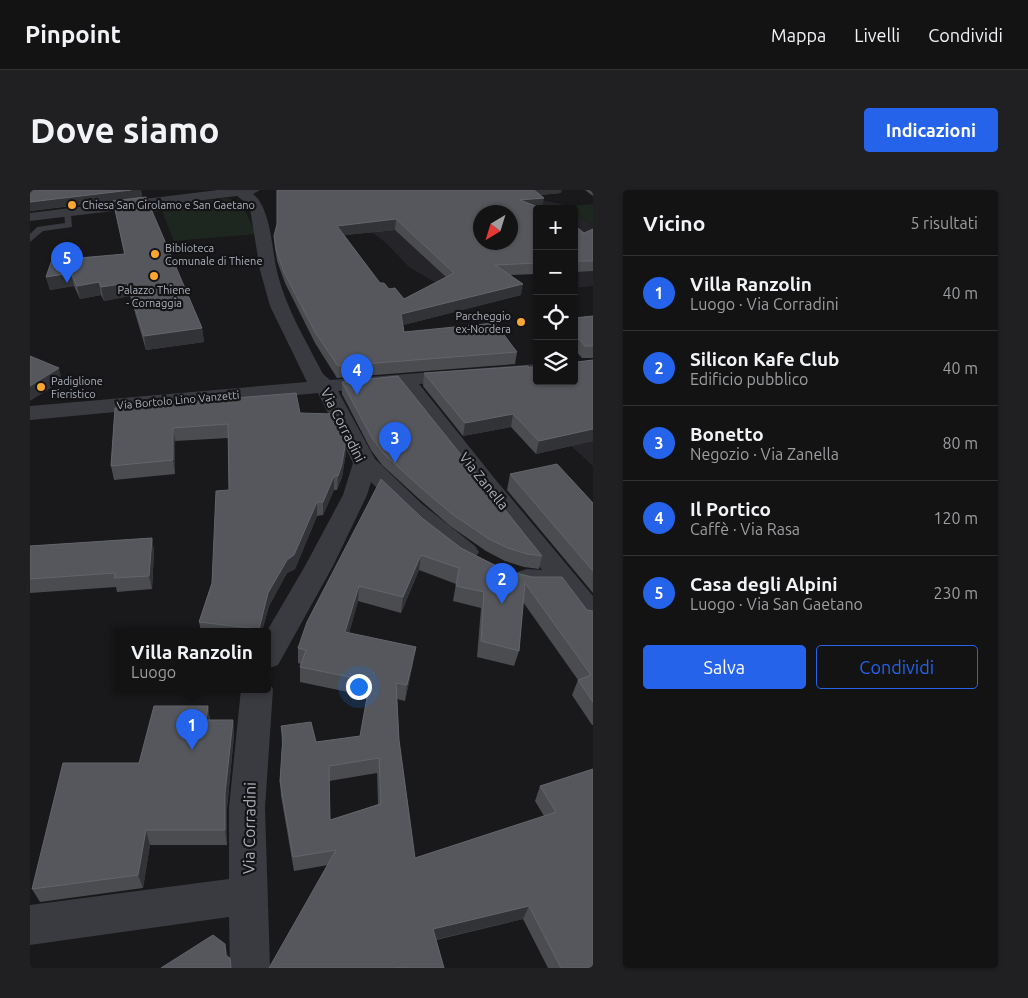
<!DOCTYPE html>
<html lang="it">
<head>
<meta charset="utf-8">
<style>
	body { margin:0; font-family:Ubuntu,sans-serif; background:#202022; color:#f1f3f6 }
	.controls { position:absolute; right:15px; top:15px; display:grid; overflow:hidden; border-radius:5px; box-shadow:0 1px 4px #0004 }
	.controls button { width:45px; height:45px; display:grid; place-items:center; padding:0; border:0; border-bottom:1px solid #323234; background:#131314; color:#f1f3f6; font:25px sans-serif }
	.compass { position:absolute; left:443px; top:15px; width:45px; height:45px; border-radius:50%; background:#131314; box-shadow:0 1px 4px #0004; rotate:218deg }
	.you { position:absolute; left:328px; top:496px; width:18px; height:18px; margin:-12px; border:4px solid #fff; border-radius:50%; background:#1a73e8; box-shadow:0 0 0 8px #1a73e833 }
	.badge { display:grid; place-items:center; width:32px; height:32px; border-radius:50%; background:#2563eb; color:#fff; font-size:16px; font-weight:700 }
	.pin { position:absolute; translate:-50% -41px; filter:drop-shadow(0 1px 2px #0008) }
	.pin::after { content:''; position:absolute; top:26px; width:18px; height:15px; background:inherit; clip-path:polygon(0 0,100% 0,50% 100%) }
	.popup { position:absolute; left:83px; top:438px; width:158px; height:65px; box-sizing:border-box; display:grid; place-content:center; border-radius:5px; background:#131314; filter:drop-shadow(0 1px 4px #0005); font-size:16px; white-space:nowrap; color:#9d9ea0 }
	.popup b { font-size:19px; color:#f1f3f6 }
	.popup::after { content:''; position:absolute; left:50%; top:100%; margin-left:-10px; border:10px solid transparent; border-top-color:#131314 }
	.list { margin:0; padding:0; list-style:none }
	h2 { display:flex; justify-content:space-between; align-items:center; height:65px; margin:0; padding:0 20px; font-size:21px }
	h2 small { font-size:16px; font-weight:400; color:#9d9ea0 }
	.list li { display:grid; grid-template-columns:32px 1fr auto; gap:15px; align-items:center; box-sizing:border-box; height:75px; padding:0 20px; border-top:1px solid #323234 }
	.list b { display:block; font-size:19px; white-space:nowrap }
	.list p { margin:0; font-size:16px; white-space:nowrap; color:#9d9ea0 }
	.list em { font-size:16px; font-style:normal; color:#9d9ea0 }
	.actions { display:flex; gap:10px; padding:15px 20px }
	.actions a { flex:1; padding:11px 0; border:1px solid #2563eb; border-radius:5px; text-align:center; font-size:18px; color:#2563eb }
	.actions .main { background:#2563eb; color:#fff }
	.icon { flex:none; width:28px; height:28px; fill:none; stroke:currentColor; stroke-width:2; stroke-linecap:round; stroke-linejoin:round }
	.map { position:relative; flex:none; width:563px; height:778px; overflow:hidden; border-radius:5px }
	header { display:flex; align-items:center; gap:30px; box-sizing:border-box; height:70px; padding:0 25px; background:#131314; border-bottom:1px solid #323234 }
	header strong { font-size:24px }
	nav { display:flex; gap:28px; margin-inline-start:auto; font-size:18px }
	.intro { display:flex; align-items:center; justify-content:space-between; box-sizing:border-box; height:120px; padding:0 30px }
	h1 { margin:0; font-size:35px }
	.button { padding:12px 22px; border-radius:5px; background:#2563eb; color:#fff; font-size:18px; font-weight:700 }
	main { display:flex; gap:30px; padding:0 30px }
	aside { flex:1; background:#131314; border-radius:5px; box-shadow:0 1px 4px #0004 }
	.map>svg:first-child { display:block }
	.built { fill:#252529; fill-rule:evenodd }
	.green { fill:#1e271f }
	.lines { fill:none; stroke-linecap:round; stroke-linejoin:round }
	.service { fill:#3a3b41; fill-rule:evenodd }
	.minor { fill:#3a3b41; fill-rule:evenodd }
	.wall { fill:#4a4c50; fill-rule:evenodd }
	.shaded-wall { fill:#323336 }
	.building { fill:#55575c; stroke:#62656b; fill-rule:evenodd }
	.poi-dot { fill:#fca731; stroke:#141416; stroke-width:2 }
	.labels { text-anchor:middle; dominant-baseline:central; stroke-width:4.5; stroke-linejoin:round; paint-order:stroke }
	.far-poi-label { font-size:11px; fill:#abb1bc; stroke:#141416; text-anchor:start }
	.far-street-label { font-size:11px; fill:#abb1bc; stroke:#141416 }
	.street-label { font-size:14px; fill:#abb1bc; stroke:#141416 }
	.near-street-label { font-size:16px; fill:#abb1bc; stroke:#141416 }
</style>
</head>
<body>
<header>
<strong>Pinpoint</strong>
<nav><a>Mappa</a><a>Livelli</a><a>Condividi</a></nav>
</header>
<div class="intro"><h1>Dove siamo</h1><a class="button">Indicazioni</a></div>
<main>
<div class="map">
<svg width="563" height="778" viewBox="0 0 563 778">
	<rect width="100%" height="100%" fill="#19191b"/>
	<!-- built -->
	<g class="built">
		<path d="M512 10 539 16 542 19H507V94L504 84 493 79 411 96 379 77 355 52 337 39ZM450 22H480V52H450Z"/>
		<polygon points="544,21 563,37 563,96 544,98"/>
		<polygon points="563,251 563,276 541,256"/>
	</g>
	<!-- green -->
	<g class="green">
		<polygon points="197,8 211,12 226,44 144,51 132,21 120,23 117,17"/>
		<polygon points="563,14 563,37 539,16"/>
	</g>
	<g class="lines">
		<!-- service -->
		<polygon class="service" points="34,22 41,24 42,37 13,41 0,52 0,44 7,37 35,33"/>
		<!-- minor -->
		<g class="minor">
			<path d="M188 0H230L223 4C240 17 242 57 246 77 254 115 275 149 293 184L300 190 507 174V186L389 194 465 289 563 406V437L553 434 528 400 497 399 487 396 483 389 487 382 497 379 512 380 368 196 308 201 345 269 392 314 445 356 449 362 445 368 436 371 427 368 374 326 341 292 337 305 303 376 248 475 237 479V441L275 376 313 305 323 273 288 203 0 230V216L277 192 240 116 230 80 220 19 215 12 207 6 0 31V23Z"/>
			<polygon points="237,490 243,499 235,618 240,778 200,778 199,727 0,755 0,715 199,689 199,618 211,499 237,499"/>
		</g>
	</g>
	<!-- wall -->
	<g class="wall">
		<polygon points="0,0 111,0 112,7 172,138 174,152 116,160 100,106 74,111 71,105 50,109 44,96 20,100 16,87 49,68 94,64 83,11 0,21"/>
		<path d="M247 0 531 3 510 5 512 18 507 19V84L481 85 491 105 373 135 374 142 487 162 485 174 307 188 285 153 255 93 247 71 245 57 244 46 247 34ZM365 40 416 87 374 109 350 93 314 45Z"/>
		<polygon points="555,0 563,0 563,6"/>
		<polygon points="544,35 554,43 563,39 563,81 544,82"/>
		<polygon points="563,126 563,168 552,168 544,159 544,128"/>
		<polygon points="563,170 563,251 506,264 481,237 433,246 393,196 394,183 499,178"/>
		<polygon points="312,192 512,366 509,379 494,377 475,371 456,361 420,336 388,308 352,275 341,260 312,204"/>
		<polygon points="85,218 270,223 316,263 312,287 307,300 304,300 293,325 287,326 265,379 257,383 239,416 232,441 171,441 169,432 182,393 199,300 198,248 145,251 145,284 84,290 81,276"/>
		<polygon points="480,284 563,313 563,403 477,300"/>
		<path d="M392 328 431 358 557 420 563 421V535H562L542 505 548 490 493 412 489 461 484 476 447 467 451 418 423 411 426 394 389 380 371 423 328 411 319 443 383 473 375 511 367 509 369 550 385 668 514 626 505 611 510 596 563 579V778H518L493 729 406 750 414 778H239L298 675 264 681 251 606 250 591 252 555 251 536 286 552 330 546 337 506 270 492V477L271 474 268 473V458ZM347 583 348 614 300 630 299 591Z"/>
		<polygon points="122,348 124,362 122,399 87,402 86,397 0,403 0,356"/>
		<polygon points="178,516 180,530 203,530 204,545 197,618 197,655 120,655 113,698 10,712 2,699 109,573"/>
	</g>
	<!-- shaded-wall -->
	<g class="shaded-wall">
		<polygon points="101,0 111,0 112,7 0,21 0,12"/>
		<polygon points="500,0 532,0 531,3 499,6"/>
		<polygon points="514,8 512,18 488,20 490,10"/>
		<polygon points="366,29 365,40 307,46 307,36"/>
		<polygon points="41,83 44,96 20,100 16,87"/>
		<polygon points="69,92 71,105 50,109 47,96"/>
		<polygon points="97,93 100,106 74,111 71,97"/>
		<polygon points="493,94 491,105 370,136 371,124"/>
		<polygon points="172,138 174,152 116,160 114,146"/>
		<polygon points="29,178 32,191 0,211 0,196"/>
		<polygon points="483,224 481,237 433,246 435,233"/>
		<polygon points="143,238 145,251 145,284 143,270"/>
		<polygon points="563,239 563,251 506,264 509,251"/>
		<polygon points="316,250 316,263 312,287 307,300 308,286"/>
		<polygon points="304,286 304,300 293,325 293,312"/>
		<polygon points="287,312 287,326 265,379 257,383 239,416 232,441 229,441 229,439 238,403"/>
		<polygon points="122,348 124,362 122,399 119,386"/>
		<polygon points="391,365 389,380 371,423 373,407"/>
		<polygon points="329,396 328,411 315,458 315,442"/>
		<polygon points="386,457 383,473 375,511 377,495"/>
		<polygon points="178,516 180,531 176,530"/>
		<polygon points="203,530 204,545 197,618 197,655 195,640 195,603"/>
		<polygon points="116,640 120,655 113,698 108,685"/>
		<polygon points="499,716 493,729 399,751 403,739"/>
		<polygon points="195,754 198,766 198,778 196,766"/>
	</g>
	<!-- building -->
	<g class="building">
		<polygon points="0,0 101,0 0,12"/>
		<path d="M247 0H504L514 8 490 10 513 19H507V73L465 75 493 94 371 124 374 142 465 133 487 162 308 176 285 142 254 82 246 60 244 46 247 34ZM450 22H480V52H450ZM366 29 424 83 374 109 365 98 359 99 354 93H350L307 36Z"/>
		<polygon points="116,7 172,138 114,146 97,93 71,97 69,92 47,96 41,83 16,87 26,58 43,57 49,68 95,64 83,11"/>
		<polygon points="544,35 554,43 563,39 563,71 544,71"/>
		<polygon points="563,126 563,156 555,156 544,143 544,128"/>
		<polygon points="0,166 29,178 0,196"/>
		<polygon points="544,169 545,169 547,172 563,170 563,239 509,251 483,224 435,233 394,183 498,176 499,178 507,176 507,191 544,191"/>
		<polygon points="368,186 512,366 497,364 478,358 459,349 422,324 389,296 353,263 342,248 312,192"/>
		<polygon points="266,203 270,223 303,224 316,250 312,274 308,286 304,286 293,312 287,312 264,365 257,370 238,403 229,439 169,432 182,393 186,301 199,300 198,234 143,238 143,270 81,276 85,218"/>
		<polygon points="527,274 563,313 563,381 480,284"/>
		<path d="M351 289 392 328 431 358 474 380 502 387H532L557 420 563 421V512L548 490 561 485 495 393 489 461 451 451 454 402 426 396 429 378 391 365 373 407 329 396 315 442 386 457 377 495 366 493 369 550 385 668 526 622 510 596 563 579V778H531L499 716 403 739 414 778H376L375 777 365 778H239L306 660 263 667 250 591 253 547 251 536 281 532 286 552 330 546 340 491 270 477 276 460 268 458 277 432ZM349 568 351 614 300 630 299 576Z"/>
		<polygon points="122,348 119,386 84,388 85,383 0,389 0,356"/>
		<polygon points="124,516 178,516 176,530 203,530 195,603 195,640 116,640 108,685 2,699 33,573 109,573"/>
		<polygon points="183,745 195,754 196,766 200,768 201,778 131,778"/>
	</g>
	<!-- markers -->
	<g class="poi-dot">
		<circle cx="42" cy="15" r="5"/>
		<circle cx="125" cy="64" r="5"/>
		<circle cx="124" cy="86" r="5"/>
		<circle cx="491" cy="132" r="5"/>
		<circle cx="11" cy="197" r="5"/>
	</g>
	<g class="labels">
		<!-- far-poi labels -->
		<g class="far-poi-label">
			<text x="52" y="15">Chiesa San Girolamo e San Gaetano</text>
			<text x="135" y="58">Biblioteca<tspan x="135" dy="13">Comunale di Thiene</tspan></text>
			<text x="124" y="100" text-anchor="middle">Palazzo Thiene<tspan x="124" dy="13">- Cornaggia</tspan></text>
			<text x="481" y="126" text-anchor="end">Parcheggio<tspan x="481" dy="13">ex-Nordera</tspan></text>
			<text x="21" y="191">Padiglione<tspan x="21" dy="13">Fieristico</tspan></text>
		</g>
		<!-- far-street labels -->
		<g class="far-street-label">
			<text transform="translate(148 210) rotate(-5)">Via Bortolo Lino Vanzetti</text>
		</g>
		<!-- street labels -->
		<g class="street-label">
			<text transform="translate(313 235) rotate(63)">Via Corradini</text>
			<text transform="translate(454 291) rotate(51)">Via Zanella</text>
		</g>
		<!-- near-street labels -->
		<g class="near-street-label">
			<text transform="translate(219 638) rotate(-89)">Via Corradini</text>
		</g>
	</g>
</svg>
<div class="controls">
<button>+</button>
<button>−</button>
<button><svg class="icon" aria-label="locate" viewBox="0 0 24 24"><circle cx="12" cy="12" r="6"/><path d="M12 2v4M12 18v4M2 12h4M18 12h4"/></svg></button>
<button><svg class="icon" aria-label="layers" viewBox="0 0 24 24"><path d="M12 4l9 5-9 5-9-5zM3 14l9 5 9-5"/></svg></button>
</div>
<svg class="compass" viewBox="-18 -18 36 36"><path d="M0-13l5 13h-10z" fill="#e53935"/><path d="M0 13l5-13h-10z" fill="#9d9ea0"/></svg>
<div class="you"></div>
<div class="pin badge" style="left:162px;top:560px">1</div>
<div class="popup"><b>Villa Ranzolin</b>Luogo</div>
<div class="pin badge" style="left:472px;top:414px">2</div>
<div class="pin badge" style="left:365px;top:273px">3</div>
<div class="pin badge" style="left:327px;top:205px">4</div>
<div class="pin badge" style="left:37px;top:93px">5</div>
</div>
<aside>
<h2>Vicino<small>5 risultati</small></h2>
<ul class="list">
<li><span class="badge">1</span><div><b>Villa Ranzolin</b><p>Luogo · Via Corradini</p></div><em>40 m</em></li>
<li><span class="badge">2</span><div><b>Silicon Kafe Club</b><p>Edificio pubblico</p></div><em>40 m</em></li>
<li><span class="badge">3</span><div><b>Bonetto</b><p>Negozio · Via Zanella</p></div><em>80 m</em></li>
<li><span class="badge">4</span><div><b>Il Portico</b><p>Caffè · Via Rasa</p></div><em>120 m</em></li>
<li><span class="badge">5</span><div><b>Casa degli Alpini</b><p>Luogo · Via San Gaetano</p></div><em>230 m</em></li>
</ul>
<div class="actions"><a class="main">Salva</a><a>Condividi</a></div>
</aside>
</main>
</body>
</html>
